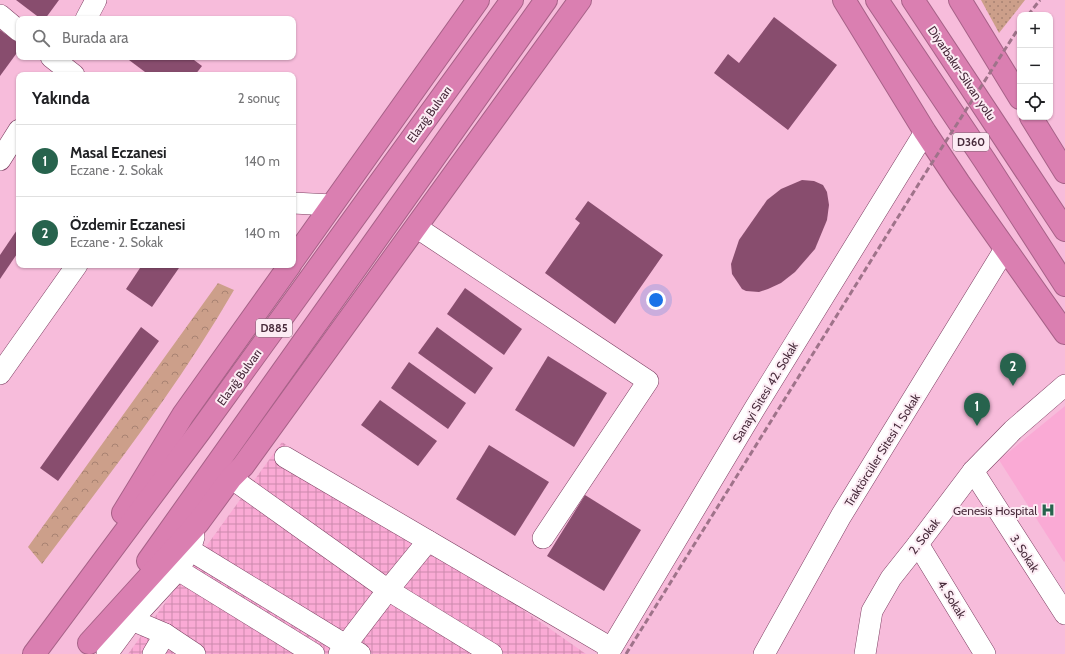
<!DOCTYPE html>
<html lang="tr">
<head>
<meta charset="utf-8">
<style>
	body { margin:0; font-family:Cabin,sans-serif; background:#f2f2f2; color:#202124 }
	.controls { position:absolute; right:12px; top:12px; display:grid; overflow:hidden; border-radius:8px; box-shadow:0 1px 3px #0004 }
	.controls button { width:36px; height:36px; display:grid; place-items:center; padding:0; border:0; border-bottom:1px solid #e0e0e0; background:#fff; color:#202124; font:20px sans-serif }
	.you { position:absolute; left:656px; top:300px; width:14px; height:14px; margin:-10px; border:3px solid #fff; border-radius:50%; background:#1a73e8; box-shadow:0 0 0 6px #1a73e833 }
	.badge { display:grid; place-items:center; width:26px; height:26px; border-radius:50%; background:#27634d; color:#fff; font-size:13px; font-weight:700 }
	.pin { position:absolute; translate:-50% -33px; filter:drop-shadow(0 1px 2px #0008) }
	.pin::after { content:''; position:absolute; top:21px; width:14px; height:12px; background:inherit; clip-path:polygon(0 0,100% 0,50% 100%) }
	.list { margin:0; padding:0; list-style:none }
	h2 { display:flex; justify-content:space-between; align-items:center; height:52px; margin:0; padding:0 16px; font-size:17px }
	h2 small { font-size:13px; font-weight:400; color:#757577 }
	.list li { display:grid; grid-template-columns:26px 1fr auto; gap:12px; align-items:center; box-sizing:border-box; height:72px; padding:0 16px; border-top:1px solid #e0e0e0 }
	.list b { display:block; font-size:15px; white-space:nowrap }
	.list p { margin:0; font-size:13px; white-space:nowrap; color:#757577 }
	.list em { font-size:13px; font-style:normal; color:#757577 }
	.icon { flex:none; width:22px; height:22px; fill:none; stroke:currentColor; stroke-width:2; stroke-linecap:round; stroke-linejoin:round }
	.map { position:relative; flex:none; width:1065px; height:654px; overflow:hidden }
	.search { position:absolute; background:#fff; box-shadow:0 1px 3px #0004; left:16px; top:16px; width:280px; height:44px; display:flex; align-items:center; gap:10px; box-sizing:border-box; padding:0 14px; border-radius:8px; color:#757577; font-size:15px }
	.panel { position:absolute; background:#fff; box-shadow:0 1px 3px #0004; left:16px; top:72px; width:280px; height:196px; border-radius:8px }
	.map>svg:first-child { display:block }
	.built { fill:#faaad5 }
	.industrial { fill:url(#industrial-grid) }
	.grass { fill:url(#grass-dots) }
	.forest { fill:url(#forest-crowns) }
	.building { fill:#884d6e }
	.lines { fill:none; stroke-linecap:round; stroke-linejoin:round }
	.minor-casing { stroke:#7d3f62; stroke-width:22 }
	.highway-casing { stroke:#a76288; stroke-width:24 }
	.minor { stroke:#fff; stroke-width:21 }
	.highway { stroke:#da7fb1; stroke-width:22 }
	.rail { stroke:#9f738a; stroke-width:3; stroke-dasharray:6 3; stroke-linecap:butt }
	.labels { text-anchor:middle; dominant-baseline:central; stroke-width:4; stroke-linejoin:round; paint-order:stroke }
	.shield { fill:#fcecf4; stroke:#7e6572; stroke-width:1 }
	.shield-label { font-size:11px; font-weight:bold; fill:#482b3b }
	.street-label { font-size:12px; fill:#482b3b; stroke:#fcecf4 }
	.poi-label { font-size:12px; fill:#482b3b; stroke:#fcecf4; text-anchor:end }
</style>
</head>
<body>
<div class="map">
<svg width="1065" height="654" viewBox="0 0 1065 654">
	<defs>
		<pattern id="industrial-grid" width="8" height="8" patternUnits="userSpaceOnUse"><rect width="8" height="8" fill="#faaad5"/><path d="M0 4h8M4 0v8" fill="none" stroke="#cc8bae"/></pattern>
		<pattern id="grass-dots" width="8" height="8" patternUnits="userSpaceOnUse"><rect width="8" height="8" fill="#cc9f8a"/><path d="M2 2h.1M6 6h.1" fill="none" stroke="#a88272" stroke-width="1.8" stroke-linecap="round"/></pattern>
		<pattern id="forest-crowns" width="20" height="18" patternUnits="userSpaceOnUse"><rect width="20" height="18" fill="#cc9f8a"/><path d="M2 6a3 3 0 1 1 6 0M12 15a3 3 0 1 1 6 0" fill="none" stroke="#a88272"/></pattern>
	</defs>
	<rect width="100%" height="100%" fill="#f7bcdb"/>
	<!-- built -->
	<polygon class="built" points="1065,406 1065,561 1064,562 999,460"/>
	<!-- industrial -->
	<polygon class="industrial" points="282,442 586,654 128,654"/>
	<!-- grass -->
	<polygon class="grass" points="981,0 1025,0 999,33"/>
	<!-- forest -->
	<path class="forest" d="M218 283 234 290C178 387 109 475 42 564L28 547Z"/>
	<!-- building -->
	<g class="building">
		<polygon points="16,0 59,0 45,19 41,19"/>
		<polygon points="774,17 837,65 788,130 714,73 728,54 739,63"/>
		<polygon points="0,30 19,44 19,50 0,76"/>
		<polygon points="125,57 190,57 202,66 195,75 149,75"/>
		<polygon points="802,180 814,181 823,185 827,192 829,205 827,220 815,249 795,272 781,283 768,289 759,292 746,291 742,289 732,274 731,264 739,240 767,200 781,189"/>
		<polygon points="588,201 663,255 615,324 545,273 580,223 575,219"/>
		<polygon points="19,227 19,251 0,279 0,255"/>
		<polygon points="142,265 181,265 152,307 126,289"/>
		<polygon points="465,288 522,329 504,355 447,314"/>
		<polygon points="141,327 159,341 58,481 40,468"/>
		<polygon points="437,327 493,368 475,394 418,353"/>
		<polygon points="548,356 607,393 574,447 515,410"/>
		<polygon points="409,362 466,403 448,429 391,388"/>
		<polygon points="380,400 437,441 418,466 361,425"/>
		<polygon points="489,445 549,482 515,536 456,499"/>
		<polygon points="585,495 641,530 604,591 547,556"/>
	</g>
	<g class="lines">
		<!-- minor casing -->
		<g class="minor-casing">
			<g id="minor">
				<polyline points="0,15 19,31"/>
				<polyline points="86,19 96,0"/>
				<polyline points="51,57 74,75"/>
				<polyline points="0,160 19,130"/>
				<polyline points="293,203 332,205"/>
				<polyline points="416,227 648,381 543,538"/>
				<polyline points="0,374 77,265"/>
				<polyline points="285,457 611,648"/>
				<polyline points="973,471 1065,614"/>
				<polyline points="231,478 388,590 492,654"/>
				<polyline points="918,544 985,654"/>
				<polyline points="190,550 360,654"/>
				<polyline points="178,570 314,654"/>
				<polyline points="132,620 165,634 195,654"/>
				<polyline points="107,654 132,620 178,570 190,550 194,537"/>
				<polyline points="153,654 165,634"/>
				<polyline points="339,654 388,590 428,541"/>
				<polyline points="608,654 755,408 925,132"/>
				<polyline points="764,654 841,516 1005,249"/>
				<polyline points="865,654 872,611 891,578 918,544 973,471 1013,430 1065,385"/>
			</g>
		</g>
		<!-- highway casing -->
		<g class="highway-casing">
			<g id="highway">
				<polyline points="844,0 925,132 959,183 1065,333"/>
				<polyline points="877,0 985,161 1065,285"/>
				<polyline points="913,0 1065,230"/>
				<polyline points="960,0 1020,98"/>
				<polyline points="1031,117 1065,172"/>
				<polyline points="293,260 478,0"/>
				<polyline points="123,513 183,415 290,265"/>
				<polyline points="148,561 546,0"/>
				<polyline points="89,643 198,523 231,478 243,466 580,0"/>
				<polyline points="34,654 200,431 512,0"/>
			</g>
		</g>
		<!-- minor -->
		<use href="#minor" class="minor"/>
		<!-- highway -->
		<use href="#highway" class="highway"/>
		<!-- rail -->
		<g class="rail">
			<polyline points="1028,15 1040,0"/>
			<polyline points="626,654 928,169 1020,26"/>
		</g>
	</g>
	<!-- icons -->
	<defs>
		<g id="hospital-bare" transform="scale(1.08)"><path d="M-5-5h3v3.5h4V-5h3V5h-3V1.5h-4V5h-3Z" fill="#27634d" stroke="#fcecf4" stroke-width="2.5" paint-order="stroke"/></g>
	</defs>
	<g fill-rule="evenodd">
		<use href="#hospital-bare" x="1048" y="510"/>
	</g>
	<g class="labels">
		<!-- shield labels -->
		<g class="shield">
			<rect x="953" y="133" width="36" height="18" rx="3"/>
			<rect x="256" y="319" width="36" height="18" rx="3"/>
		</g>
		<g class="shield-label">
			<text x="971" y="142">D360</text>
			<text x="274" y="328">D885</text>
		</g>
		<!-- street labels -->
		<g class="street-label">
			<text transform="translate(962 73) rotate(56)">Diyarbakır-Silvan yolu</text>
			<text transform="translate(429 114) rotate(-54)">Elazığ Bulvarı</text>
			<text transform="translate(239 377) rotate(-54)">Elazığ Bulvarı</text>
			<text transform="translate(765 392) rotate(-59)">Sanayi Sitesi 42. Sokak</text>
			<text transform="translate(882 450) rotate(-58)">Traktörcüler Sitesi 1. Sokak</text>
			<text transform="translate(924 536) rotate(-52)">2. Sokak</text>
			<text transform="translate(1025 553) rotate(57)">3. Sokak</text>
			<text transform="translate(952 599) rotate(58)">4. Sokak</text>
		</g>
		<!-- poi labels -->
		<g class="poi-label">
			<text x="1037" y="510">Genesis Hospital</text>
		</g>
	</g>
</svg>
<div class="controls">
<button>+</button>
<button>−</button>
<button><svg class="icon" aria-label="locate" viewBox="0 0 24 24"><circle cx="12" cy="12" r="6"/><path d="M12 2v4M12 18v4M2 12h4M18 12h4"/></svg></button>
</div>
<div class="you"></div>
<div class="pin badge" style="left:977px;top:426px">1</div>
<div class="pin badge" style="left:1013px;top:386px">2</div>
<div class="search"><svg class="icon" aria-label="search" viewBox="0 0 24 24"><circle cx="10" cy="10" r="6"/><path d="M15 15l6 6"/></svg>Burada ara</div>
<section class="panel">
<h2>Yakında<small>2 sonuç</small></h2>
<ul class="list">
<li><span class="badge">1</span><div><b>Masal Eczanesi</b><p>Eczane · 2. Sokak</p></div><em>140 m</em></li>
<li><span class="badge">2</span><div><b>Özdemir Eczanesi</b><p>Eczane · 2. Sokak</p></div><em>140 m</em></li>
</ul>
</section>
</div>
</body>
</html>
